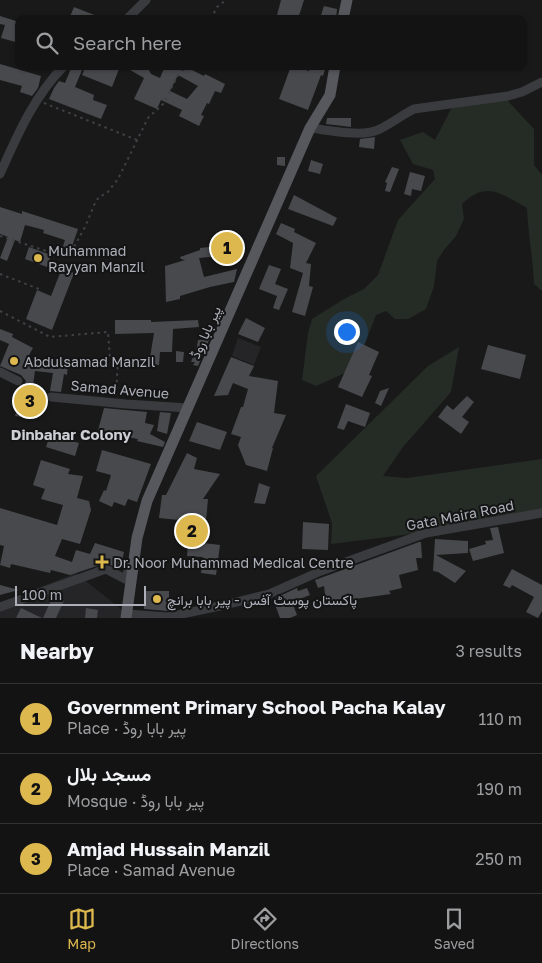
<!DOCTYPE html>
<html lang="en">
<head>
<meta charset="utf-8">
<style>
	body { margin:0; font-family:"Golos Text",Vazirmatn,sans-serif; background:#1c1c1d; color:#f1f3f6 }
	.scale { position:absolute; left:15px; bottom:12px; width:131px; box-sizing:border-box; padding-left:5px; border:2px solid #adafb9; border-top:0; font-size:14px; line-height:18px; white-space:nowrap; color:#adafb9; -webkit-text-stroke:4px #141415; paint-order:stroke }
	.you { position:absolute; left:346px; top:331px; width:18px; height:18px; margin:-12px; border:4px solid #fff; border-radius:50%; background:#1a73e8; box-shadow:0 0 0 8px #1a73e833 }
	.badge { display:grid; place-items:center; width:32px; height:32px; border-radius:50%; background:#ddb84e; color:#111; font-size:16px; font-weight:700 }
	.pin { position:absolute; translate:-50% -50%; border:2px solid #fff; box-shadow:0 1px 5px #0006 }
	.list { margin:0; padding:0; list-style:none }
	h2 { display:flex; justify-content:space-between; align-items:center; height:65px; margin:0; padding:0 20px; font-size:21px }
	h2 small { font-size:16px; font-weight:400; color:#9d9ea0 }
	.list li { display:grid; grid-template-columns:32px 1fr auto; gap:15px; align-items:center; box-sizing:border-box; height:70px; padding:0 20px; border-top:1px solid #323234 }
	.list b { display:block; font-size:19px; white-space:nowrap }
	.list p { margin:0; font-size:16px; white-space:nowrap; color:#9d9ea0 }
	.list em { font-size:16px; font-style:normal; color:#9d9ea0 }
	.icon { flex:none; width:28px; height:28px; fill:none; stroke:currentColor; stroke-width:2; stroke-linecap:round; stroke-linejoin:round }
	.map { position:relative; flex:none; width:542px; height:618px; overflow:hidden }
	.search { position:absolute; background:#131314; box-shadow:0 1px 4px #0004; left:15px; right:15px; top:15px; height:55px; display:flex; align-items:center; gap:12px; box-sizing:border-box; padding:0 18px; border-radius:10px; color:#9d9ea0; font-size:19px }
	.sheet { height:275px; background:#131314 }
	nav { display:flex; justify-content:space-around; align-items:center; box-sizing:border-box; height:70px; border-top:1px solid #323234; background:#131314; font-size:14px; color:#9d9ea0 }
	nav a { display:grid; justify-items:center; gap:2px }
	nav .on { color:#ddb84e }
	.map>svg:first-child { display:block }
	.built { fill:#252527 }
	.green { fill:#252c26 }
	.building { fill:#48494d; fill-rule:evenodd }
	.lines { fill:none; stroke-linecap:round; stroke-linejoin:round }
	.path { stroke:#404146; stroke-width:2; stroke-dasharray:2.5 4; stroke-linecap:butt }
	.minor { stroke:#3a3b3f; stroke-width:9 }
	.major { stroke:#56585e; stroke-width:11 }
	.poi-dot { fill:#ddb84e; stroke:#141415; stroke-width:2 }
	.labels { text-anchor:middle; dominant-baseline:central; stroke-width:4; stroke-linejoin:round; paint-order:stroke }
	.poi-label { font-size:14px; fill:#adafb9; stroke:#141415; text-anchor:start }
	.street-label { font-size:14px; fill:#adafb9; stroke:#141415 }
	.neighbourhood-label { font-size:15px; font-weight:bold; fill:#cdcfd5; stroke:#141415 }
</style>
</head>
<body>
<div class="map">
<svg width="542" height="618" viewBox="0 0 542 618">
	<rect width="100%" height="100%" fill="#19191a"/>
	<!-- built -->
	<g class="built">
		<polygon points="238,338 261,347 254,365 232,356"/>
		<polygon points="76,573 127,614 126,618 0,618 0,603"/>
	</g>
	<!-- green -->
	<g class="green">
		<path d="M484 98 507 100 534 129V165L542 175V291L534 284C533 259 528 234 527 208 501 194 487 180 462 204L464 219 456 236 444 250 437 261 434 286 426 309 408 319H395L386 311 376 315 358 362 345 373 316 386 302 380 308 333 312 319 344 299 364 289 378 275 398 220 435 179 433 170 413 164 400 140 423 132 435 140 451 109Z"/>
		<polygon points="459,347 451,392 403,447 383,476 407,478 542,459 542,512 467,527 331,544 332,523 316,476 428,366"/>
	</g>
	<!-- building -->
	<g class="building">
		<polygon points="281,0 304,0 298,19 276,19"/>
		<polygon points="324,6 337,9 336,19 321,15"/>
		<polygon points="74,7 102,18 102,19 69,19"/>
		<polygon points="0,16 19,22 19,43 1,38 5,25 0,24"/>
		<polygon points="0,64 41,76 38,88 32,96 20,92 22,86 0,80"/>
		<polygon points="72,66 82,70 75,87 94,95 93,100 107,105 101,119 49,99 54,88 59,81 65,83"/>
		<polygon points="86,66 113,66 119,69 112,87 82,75"/>
		<path d="M123 66H147L151 74 160 78 165 66H174L184 71 186 67 204 76 205 74 225 84 221 93 215 91 209 104 207 103 201 115 204 116 199 126 179 116 182 110 161 100 157 109 134 99 144 78ZM178 75 198 86 187 99 170 91Z"/>
		<polygon points="291,66 309,71 311,66 326,66 323,76 321,75 308,110 279,99"/>
		<polygon points="327,118 351,118 351,127 326,124"/>
		<polygon points="375,137 374,149 359,147 360,139"/>
		<polygon points="277,157 285,157 285,166 277,165"/>
		<polygon points="311,160 323,164 320,174 308,171"/>
		<polygon points="392,167 399,169 390,192 385,191 387,183 385,182"/>
		<polygon points="410,172 425,176 421,191 412,189 411,196 404,194"/>
		<polygon points="294,195 337,218 333,226 288,209"/>
		<polygon points="0,207 22,214 22,211 78,229 68,258 60,255 65,240 43,233 44,230 25,225 20,242 15,240 7,261 0,258 8,237 0,234"/>
		<polygon points="281,223 295,229 294,232 316,243 306,263 311,264 309,286 313,287 305,316 292,312 303,273 290,268 293,243 276,234"/>
		<polygon points="219,236 235,236 235,259 219,259 219,256 199,258 204,277 237,269 234,282 210,287 180,296 180,299 166,302 165,266 185,260 181,259 180,257 200,250 200,248 219,246"/>
		<polygon points="29,247 51,255 47,267 25,259"/>
		<polygon points="269,265 281,269 275,284 288,289 279,310 273,308 277,296 259,289"/>
		<polygon points="62,268 74,273 52,330 26,319 37,290 51,296"/>
		<polygon points="246,318 265,328 258,342 238,334"/>
		<polygon points="115,320 151,320 151,322 198,320 199,327 173,329 172,352 160,352 159,365 149,364 154,333 115,334"/>
		<polygon points="0,329 13,334 12,337 33,348 26,360 68,364 67,375 64,374 61,392 50,391 53,373 35,371 32,392 43,396 38,410 25,406 22,417 15,416 26,381 21,375 0,366 9,344 0,340"/>
		<polygon points="198,340 209,340 198,366 193,365 195,362 191,362 195,352 196,352"/>
		<polygon points="358,342 379,352 369,375 372,376 362,397 338,387"/>
		<polygon points="488,345 526,355 520,379 481,369"/>
		<polygon points="176,351 184,352 183,362 176,362"/>
		<polygon points="231,357 254,366 249,376 278,381 274,413 286,415 272,448 273,448 267,471 246,465 238,445 241,437 231,434 241,407 243,407 248,389 233,383 228,395 214,396"/>
		<polygon points="389,388 381,406 375,403 380,391"/>
		<polygon points="467,396 474,402 462,417 469,422 461,434 438,417 447,405 453,410"/>
		<polygon points="346,404 370,413 365,427 348,421 344,430 337,428"/>
		<polygon points="104,408 147,412 145,423 154,425 150,434 165,442 163,447 137,441 138,439 119,436 119,438 97,434"/>
		<polygon points="160,412 171,413 167,434 157,431"/>
		<polygon points="197,422 227,432 220,450 189,441"/>
		<polygon points="50,435 79,443 75,456 46,447"/>
		<polygon points="102,450 151,464 137,502 128,499 125,506 114,502 112,507 99,501 104,490 106,491 111,475 96,471"/>
		<polygon points="187,453 197,458 194,469 220,474 203,499 208,499 204,543 220,545 216,575 201,573 203,557 187,556 188,542 178,541 179,520 159,518 162,495 166,495"/>
		<polygon points="41,460 70,469 68,474 83,476 77,498 89,501 91,510 80,544 62,539 55,556 72,562 76,550 90,554 95,543 124,552 120,569 106,563 70,575 51,570 50,573 11,564 10,568 0,565 4,546 0,545 0,508 57,525 63,505 41,499 45,489 33,485"/>
		<polygon points="259,483 270,487 265,504 254,503"/>
		<polygon points="303,522 329,524 328,550 302,549"/>
		<polygon points="498,527 504,553 473,561 469,549 486,544 485,541 493,540 490,528"/>
		<polygon points="435,539 468,541 468,553 436,555 466,571 455,583 438,572 433,571"/>
		<polygon points="419,542 421,542 422,558 416,558 418,570 399,575 402,588 389,591 391,594 326,603 324,586 318,588 315,580"/>
		<polygon points="512,569 542,585 542,611 538,618 526,612 534,597 512,585 510,588 503,585"/>
		<polygon points="0,585 19,590 0,595"/>
		<polygon points="297,588 298,591 307,588 310,595 292,602 297,615 290,618 280,618 273,599"/>
		<polygon points="144,591 169,591 169,607 168,607 168,611 144,609"/>
		<polygon points="53,596 64,601 56,618 43,618"/>
		<polygon points="21,608 42,618 16,618"/>
		<polygon points="86,608 98,610 97,618 85,618"/>
	</g>
	<g class="lines">
		<!-- path -->
		<g class="path">
			<polyline points="211,19 217,7 226,0"/>
			<polyline points="44,103 137,140"/>
			<polyline points="0,236 68,258 85,227 95,203 99,197 107,193 118,179 148,118 163,104 183,66"/>
			<polyline points="0,274 39,289"/>
			<polyline points="0,311 50,337 108,332 110,359 117,360 118,361 116,395"/>
		</g>
		<!-- minor -->
		<g class="minor">
			<polyline points="127,19 146,0"/>
			<path d="M310 128C328 130 363 138 380 129 392 123 402 115 414 109L508 96 522 92 542 82"/>
			<path d="M0 174C17 136 34 96 64 66"/>
			<polyline points="0,372 18,381"/>
			<polyline points="51,397 126,404 188,408"/>
			<polyline points="0,607 106,569 125,579 130,566"/>
			<polyline points="127,614 168,617 229,604 269,594 321,571 426,533 542,513"/>
		</g>
		<!-- major -->
		<g class="major">
			<polyline points="343,19 347,0"/>
			<polyline points="126,618 137,538 147,501 310,128 330,95 335,66"/>
		</g>
	</g>
	<!-- markers -->
	<g class="poi-dot">
		<circle cx="38" cy="258" r="5"/>
		<circle cx="14" cy="361" r="5"/>
		<path d="M99.5 554.5h5v5h5v5h-5v5h-5v-5h-5v-5h5z"/>
		<circle cx="157" cy="599" r="5"/>
	</g>
	<g class="labels">
		<!-- poi labels -->
		<g class="poi-label">
			<text x="48" y="250">Muhammad<tspan x="48" dy="16">Rayyan Manzil</tspan></text>
			<text x="24" y="361">Abdulsamad Manzil</text>
			<text x="113" y="562">Dr. Noor Muhammad Medical Centre</text>
			<text x="167" y="599">پاکستان پوسٹ آفس - پیر بابا برانچ</text>
		</g>
		<!-- street labels -->
		<g class="street-label">
			<text transform="translate(205 332) rotate(-66)">پیر بابا روڈ</text>
			<text transform="translate(120 389) rotate(5)">Samad Avenue</text>
			<text transform="translate(460 515) rotate(-11)">Gata Maira Road</text>
		</g>
		<!-- neighbourhood labels -->
		<g class="neighbourhood-label">
			<text x="71" y="434">Dinbahar Colony</text>
		</g>
	</g>
</svg>
<div class="scale">100 m</div>
<div class="you"></div>
<div class="pin badge" style="left:227px;top:248px">1</div>
<div class="pin badge" style="left:192px;top:531px">2</div>
<div class="pin badge" style="left:30px;top:401px">3</div>
<div class="search"><svg class="icon" aria-label="search" viewBox="0 0 24 24"><circle cx="10" cy="10" r="6"/><path d="M15 15l6 6"/></svg>Search here</div>
</div>
<section class="sheet">
<h2>Nearby<small>3 results</small></h2>
<ul class="list">
<li><span class="badge">1</span><div><b>Government Primary School Pacha Kalay</b><p>Place · پیر بابا روڈ</p></div><em>110 m</em></li>
<li><span class="badge">2</span><div><b>مسجد بلال</b><p>Mosque · پیر بابا روڈ</p></div><em>190 m</em></li>
<li><span class="badge">3</span><div><b>Amjad Hussain Manzil</b><p>Place · Samad Avenue</p></div><em>250 m</em></li>
</ul>
</section>
<nav>
<a class="on"><svg class="icon" aria-label="map" viewBox="0 0 24 24"><path d="M3 6l6-2 6 2 6-2v14l-6 2-6-2-6 2zM9 4v14M15 6v14"/></svg>Map</a>
<a><svg class="icon" aria-label="directions" viewBox="0 0 24 24"><path d="M12 3l9 9-9 9-9-9zM9 14v-3h6M13 9l2 2-2 2"/></svg>Directions</a>
<a><svg class="icon" aria-label="saved" viewBox="0 0 24 24"><path d="M7 4h10v16l-5-4-5 4z"/></svg>Saved</a>
</nav>
</body>
</html>
